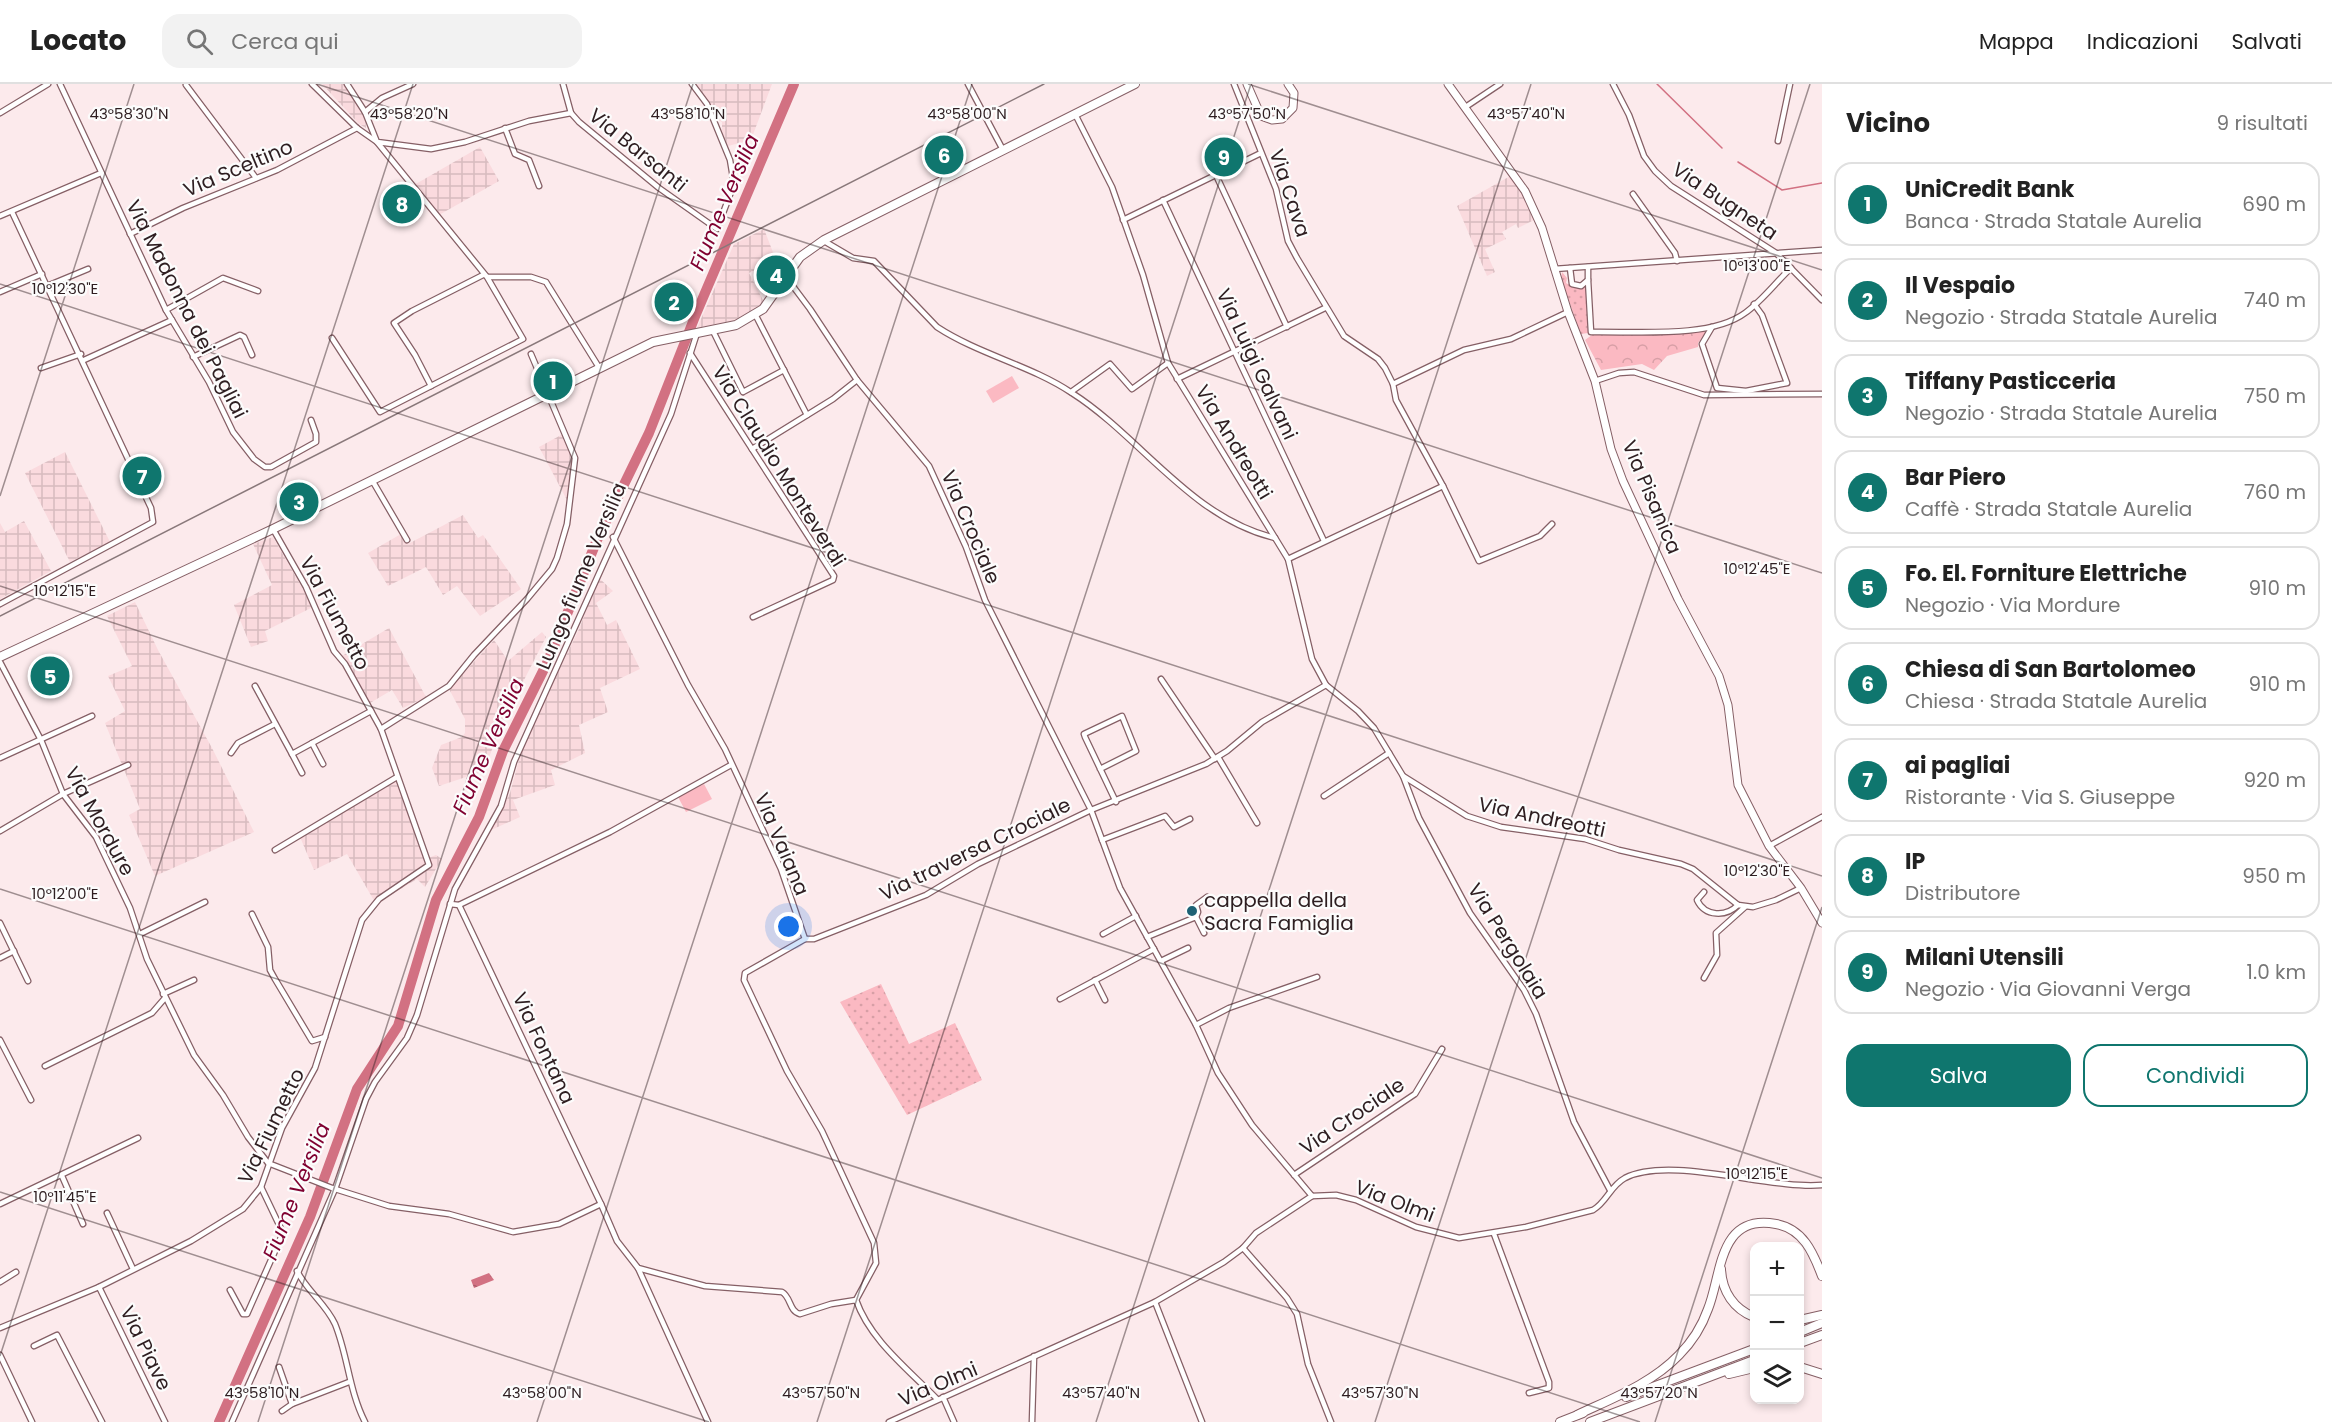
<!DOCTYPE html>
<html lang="it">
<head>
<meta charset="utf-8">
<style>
	body { margin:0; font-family:Poppins,sans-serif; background:#f2f2f2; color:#222 }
	.controls { position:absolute; right:18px; bottom:18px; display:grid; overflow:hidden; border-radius:12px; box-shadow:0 3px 9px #0003 }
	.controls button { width:54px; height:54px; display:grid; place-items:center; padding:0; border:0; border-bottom:2px solid #e0e0e0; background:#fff; color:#222; font:30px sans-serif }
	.you { position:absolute; left:789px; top:843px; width:21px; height:21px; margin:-15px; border:4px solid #fff; border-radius:50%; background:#1a73e8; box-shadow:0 0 0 9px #1a73e833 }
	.badge { display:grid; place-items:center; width:39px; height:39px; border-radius:50%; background:#0f766e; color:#fff; font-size:20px; font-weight:700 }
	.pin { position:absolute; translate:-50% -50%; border:3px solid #fff; box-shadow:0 2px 6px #0006 }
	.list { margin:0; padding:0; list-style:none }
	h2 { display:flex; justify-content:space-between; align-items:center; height:78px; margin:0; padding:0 24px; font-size:26px }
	h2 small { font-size:20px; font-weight:400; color:#767676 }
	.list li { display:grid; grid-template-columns:39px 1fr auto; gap:18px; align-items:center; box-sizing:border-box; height:84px; margin:0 12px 12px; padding:0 12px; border:2px solid #e0e0e0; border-radius:18px }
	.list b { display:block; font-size:22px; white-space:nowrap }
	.list p { margin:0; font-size:20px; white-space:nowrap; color:#767676 }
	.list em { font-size:20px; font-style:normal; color:#767676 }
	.actions { display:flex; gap:12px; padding:18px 24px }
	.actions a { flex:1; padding:14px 0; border:2px solid #0f766e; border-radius:18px; text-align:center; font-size:21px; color:#0f766e }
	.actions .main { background:#0f766e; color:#fff }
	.icon { flex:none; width:33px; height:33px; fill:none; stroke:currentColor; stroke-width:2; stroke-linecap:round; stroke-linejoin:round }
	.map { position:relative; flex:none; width:1822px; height:1338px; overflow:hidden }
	header { display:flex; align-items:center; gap:36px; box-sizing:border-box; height:84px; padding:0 30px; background:#fff; border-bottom:2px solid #e0e0e0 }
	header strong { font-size:28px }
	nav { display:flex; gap:33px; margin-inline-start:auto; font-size:21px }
	.search { width:420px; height:54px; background:#f2f2f2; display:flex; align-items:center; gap:15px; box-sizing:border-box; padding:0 21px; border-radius:18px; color:#767676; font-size:22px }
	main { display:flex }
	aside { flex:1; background:#fff }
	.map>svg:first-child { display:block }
	.industrial { fill:url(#industrial-grid) }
	.grass { fill:url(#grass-dots) }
	.forest { fill:url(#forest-crowns) }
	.garden { fill:#fbb9c2 }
	.water { fill:url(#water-ripples) }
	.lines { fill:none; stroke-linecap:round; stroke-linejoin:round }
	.stream { stroke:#d27182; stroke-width:1.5 }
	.river { stroke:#d27182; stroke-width:10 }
	.street-casing { stroke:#855f65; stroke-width:7 }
	.secondary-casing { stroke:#855f65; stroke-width:9 }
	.primary-casing { stroke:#855f65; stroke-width:10 }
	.highway-casing { stroke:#855f65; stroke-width:10 }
	.street { stroke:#fff; stroke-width:4.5 }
	.secondary { stroke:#fff; stroke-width:7 }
	.primary { stroke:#fff; stroke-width:8 }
	.highway { stroke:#fff; stroke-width:8 }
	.rail { stroke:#89787a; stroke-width:1.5 }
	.ticks { fill:none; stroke:#2e1e21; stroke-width:1.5; stroke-opacity:0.45 }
	.poi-dot { fill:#1d6174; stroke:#fcfcfc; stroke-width:2 }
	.labels { text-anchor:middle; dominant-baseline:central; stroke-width:4.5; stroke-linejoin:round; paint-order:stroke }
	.street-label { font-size:20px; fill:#2e1e21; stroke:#fcfcfc }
	.poi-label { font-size:20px; fill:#2e1e21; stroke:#fcfcfc; text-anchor:start }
	.water-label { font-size:21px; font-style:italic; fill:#7f0030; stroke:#fcfcfc }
	.ticks-label { font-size:15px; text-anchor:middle; fill:#2e1e21; stroke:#fcfcfc; stroke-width:4.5; stroke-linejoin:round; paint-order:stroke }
</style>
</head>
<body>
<header>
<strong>Locato</strong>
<div class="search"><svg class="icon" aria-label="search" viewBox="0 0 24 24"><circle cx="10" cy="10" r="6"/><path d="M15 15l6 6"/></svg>Cerca qui</div>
<nav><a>Mappa</a><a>Indicazioni</a><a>Salvati</a></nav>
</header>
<main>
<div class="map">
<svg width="1822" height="1338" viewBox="0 0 1822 1338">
	<defs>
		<pattern id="industrial-grid" width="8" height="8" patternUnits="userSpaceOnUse" patternTransform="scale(1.5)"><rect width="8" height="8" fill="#fadade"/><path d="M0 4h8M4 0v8" fill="none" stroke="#d7bbbe"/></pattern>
		<pattern id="grass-dots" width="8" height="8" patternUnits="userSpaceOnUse" patternTransform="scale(1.5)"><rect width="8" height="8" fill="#fbb9c2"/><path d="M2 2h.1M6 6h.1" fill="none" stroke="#d79fa6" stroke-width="1.8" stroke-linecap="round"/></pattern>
		<pattern id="forest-crowns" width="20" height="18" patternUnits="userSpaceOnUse" patternTransform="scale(1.5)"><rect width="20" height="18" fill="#fbb9c2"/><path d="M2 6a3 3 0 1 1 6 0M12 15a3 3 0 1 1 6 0" fill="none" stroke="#d79fa6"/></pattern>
		<pattern id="water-ripples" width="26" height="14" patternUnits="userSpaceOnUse" patternTransform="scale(1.5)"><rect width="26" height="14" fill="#d27182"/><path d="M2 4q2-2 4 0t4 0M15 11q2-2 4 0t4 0" fill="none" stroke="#ab5c6a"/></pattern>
	</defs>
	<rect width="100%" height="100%" fill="#fceaec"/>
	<!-- industrial -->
	<g class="industrial">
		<polygon points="322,0 344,0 365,32 366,44 359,40"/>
		<polygon points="696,0 772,0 751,56 728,62 722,47 722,38 718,36 715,25"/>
		<polygon points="480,63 499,97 439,131 414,101"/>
		<polygon points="1512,91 1522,107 1534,136 1518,144 1516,140 1502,148 1506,155 1485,165 1495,188 1487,192 1457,122"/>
		<polygon points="764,145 776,176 749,189 764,218 750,230 736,236 697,244 734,160"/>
		<polygon points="563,350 573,373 568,418 539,363"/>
		<polygon points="65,368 110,458 70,478 25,389"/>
		<polygon points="463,431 478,454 483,451 521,505 480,532 457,502 443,511 426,483 388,502 368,469 401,450 408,460"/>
		<polygon points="24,437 51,487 0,515 0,439 5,448"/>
		<polygon points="273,453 313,523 265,547 268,557 251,563 234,521 272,501 253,460"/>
		<polygon points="599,494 613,507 596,519 607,541 616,536 640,585 600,604 608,628 579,641 585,669 551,686 555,701 513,716 520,733 491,746 510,709 523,661 579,545"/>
		<polygon points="135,518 158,566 212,664 254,748 155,792 129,731 140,725 105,639 125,627 108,592 132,582 107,532"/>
		<polygon points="389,544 426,613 403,624 392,606 370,619 342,572"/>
		<polygon points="542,548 546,553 501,641 484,687 439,702 432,684 441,661 462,653 465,649 465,635 449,605 494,556 508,577"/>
		<polygon points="396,695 428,774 436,771 442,775 425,803 417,795 376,820 347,770 314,786 300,753"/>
	</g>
	<!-- grass -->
	<g class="grass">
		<polygon points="1562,188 1567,194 1566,199 1575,204 1586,203 1588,249 1581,250 1561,195"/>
		<polygon points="881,900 909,960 955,939 982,996 907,1031 840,918"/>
	</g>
	<!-- forest -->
	<polygon class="forest" points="1707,246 1698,259 1698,263 1667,272 1654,286 1642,280 1601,286 1585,256 1592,251 1691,249"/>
	<!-- garden -->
	<g class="garden">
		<polygon points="1012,292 1019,304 993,319 986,307"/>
		<polygon points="704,700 712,715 686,728 678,713"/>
	</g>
	<!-- water -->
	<polygon class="water" points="489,1189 494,1196 474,1204 471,1196"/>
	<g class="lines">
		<!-- stream -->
		<g class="stream">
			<polyline points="1657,0 1722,64"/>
			<polyline points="1738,78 1782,106 1822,99"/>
		</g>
		<!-- river -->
		<polyline class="river" points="219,1338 310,1133 357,1005 398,942 436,816 479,733 503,667 548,577 597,456 649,349 696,230 794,0"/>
		<!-- street casing -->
		<g class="street-casing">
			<g id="street">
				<polyline points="60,0 166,226 209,298 233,348 254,375 265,383 271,383 316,358 316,350 311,336"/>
				<polyline points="312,0 357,44 377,58 487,193 523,255 380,328 332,254"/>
				<polyline points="347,0 365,28 377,58 431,65 465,58 529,37 571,29"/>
				<polyline points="563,0 571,29 579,38 659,104 717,145 734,100 730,76 707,20 692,0"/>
				<polyline points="968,0 1003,66"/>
				<polyline points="1234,0 1276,105 1288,157 1297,174 1344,252 1378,275 1385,284 1393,300 1396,316 1443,402"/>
				<polyline points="1613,0 1629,31 1644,72 1655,87 1671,102 1776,169 1822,216"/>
				<polyline points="186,1 256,94"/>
				<polyline points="1467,22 1500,0"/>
				<polyline points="365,28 382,14 413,0"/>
				<polyline points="0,29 48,0"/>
				<polyline points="1075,30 1112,103 1143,191 1168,279 1288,475 1312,575 1326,601 1358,627 1374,644 1403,692 1467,732 1501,743 1585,755 1619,766 1681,780 1693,785 1738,821 1753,823 1776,816 1801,804"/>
				<polyline points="505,44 515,70 529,76 539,102"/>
				<polyline points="1778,57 1790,0"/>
				<polyline points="1216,91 1287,243"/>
				<polyline points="1633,110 1675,169 1677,177"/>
				<polyline points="1163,116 1324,457"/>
				<polyline points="0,132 101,89"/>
				<polyline points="1123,136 1261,69"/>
				<polyline points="130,150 183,124 277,86 357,44"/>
				<path d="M824 157 853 174 874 177 937 243C980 271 1030 281 1072 309 1141 353 1191 434 1275 454"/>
				<polyline points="1570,184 1572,200 1581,202 1588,196 1588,183"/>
				<polyline points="1554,185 1822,166"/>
				<polyline points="488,193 531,193 546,198 600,285"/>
				<path d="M1588 196 1591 248C1634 247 1710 255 1745 229 1762 217 1776 198 1791 184"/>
				<polyline points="784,197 792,201 810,225 857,296 929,382 966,463 985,516 1091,726 978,780 926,811 814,855 805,855"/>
				<polyline points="47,202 88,185"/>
				<polyline points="0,208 42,190"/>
				<polyline points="166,226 223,194 258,207"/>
				<polyline points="755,230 807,331"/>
				<polyline points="1712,243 1702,260 1717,304 1746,307 1787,299 1762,231 1754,220"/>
				<polyline points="713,247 743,308 784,286"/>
				<polyline points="690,269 834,492 833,496 753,533"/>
				<polyline points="193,273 240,251 244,253 252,271"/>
				<polyline points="84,276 172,236"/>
				<polyline points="41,284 81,270"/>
				<polyline points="1177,295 1325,224"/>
				<polyline points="1595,297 1619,289 1634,288 1704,311 1822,310"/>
				<polyline points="1393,300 1464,266 1511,255 1568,228"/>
				<polyline points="431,302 415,271 394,239 412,227 483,191"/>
				<polyline points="1071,308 1110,280 1132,305 1168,279"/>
				<polyline points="752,365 833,315 857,296"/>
				<polyline points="372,396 407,456"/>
				<polyline points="613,453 688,601 725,665 781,785 805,855 745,889 744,896 787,987 822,1047 874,1159 876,1179 856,1216"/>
				<polyline points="1288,475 1443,402 1479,477 1540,452 1552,440"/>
				<polyline points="0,520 153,438 151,424 12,128"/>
				<path d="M0 578 41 656 63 710 96 753 130 824 147 875 194 971 223 1011 248 1053 268 1079 332 1104 389 1122 449 1130 513 1148 559 1140 601 1120 617 1157 638 1184 705 1202 782 1208C791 1213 789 1227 800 1230L831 1220 856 1216C870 1256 908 1285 937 1315"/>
				<polyline points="1161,595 1215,675"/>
				<polyline points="255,602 292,670"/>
				<polyline points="381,645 449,602 474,571 527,515 552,485 557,474 567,440 575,374 531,270"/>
				<polyline points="312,659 323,680"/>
				<polyline points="231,669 238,659 275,640"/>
				<polyline points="1218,673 1257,739"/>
				<polyline points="0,674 92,632"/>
				<polyline points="1100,685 1136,667 1122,632 1084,650 1085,653 1116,718"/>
				<polyline points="302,689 292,670 371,627"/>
				<polyline points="1403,692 1419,734 1470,829 1524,906 1536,930 1574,1038 1610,1106"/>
				<polyline points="1324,712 1389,669"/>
				<polyline points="0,747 63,710 128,681"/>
				<polyline points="1102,756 1165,732 1174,743 1190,735"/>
				<polyline points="1769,762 1822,733"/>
				<polyline points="275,766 397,693"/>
				<path d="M1704 808 1697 816C1705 833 1726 833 1738 821"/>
				<polyline points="450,820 459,821 610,748 731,681"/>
				<polyline points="459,821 601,1120"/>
				<polyline points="252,830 268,863 270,886 275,895 312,957 325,953"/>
				<polyline points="1196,833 1198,828 1196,821 1207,813"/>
				<polyline points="0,839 28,897"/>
				<polyline points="140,850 205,818"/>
				<polyline points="1103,850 1136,832"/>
				<polyline points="1147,853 1196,833 1204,849"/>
				<polyline points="0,874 14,867"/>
				<polyline points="1161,877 1188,864"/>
				<polyline points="1704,894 1717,871 1716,849 1745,823"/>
				<polyline points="1095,896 1105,916"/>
				<polyline points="163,910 194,896"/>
				<polyline points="1060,915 1154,865"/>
				<polyline points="1196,941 1229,924 1317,893"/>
				<polyline points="0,956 31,1016"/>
				<polyline points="45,982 152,929 165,914"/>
				<polyline points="1294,1091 1415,1010 1442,965"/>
				<polyline points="62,1092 83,1140"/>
				<polyline points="1312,1112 1252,1041 1218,989 1196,941 1120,804 1091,726 1206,680 1227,667 1262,638 1326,601"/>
				<polyline points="0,1120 138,1054"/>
				<polyline points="107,1129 133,1185"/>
				<polyline points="1494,1150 1549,1298 1549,1304 1529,1309"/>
				<polyline points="1243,1164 1287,1214 1297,1230 1308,1280 1331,1338"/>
				<polyline points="638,1184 708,1338"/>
				<path d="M297 1187C307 1207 326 1220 335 1240 348 1272 349 1307 365 1338"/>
				<polyline points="0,1198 16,1188"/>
				<polyline points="99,1203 165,1338"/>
				<polyline points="230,1206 243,1230 247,1230 283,1149 261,1103"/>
				<polyline points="1155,1218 1202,1338"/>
				<polyline points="0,1244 99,1203 191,1157 243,1125 261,1103 282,1044 315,984 362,836 379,815 429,781 381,645 345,580 334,567 306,503 273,445"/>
				<polyline points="34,1262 57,1251 102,1338"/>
				<polyline points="0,1271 32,1338"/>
				<polyline points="279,1283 292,1320"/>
				<polyline points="943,1313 954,1338"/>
				<polyline points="282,1327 292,1320 349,1298"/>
				<polyline points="232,1338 335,1105 366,1015 375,998 407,954 417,931 455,805 501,722 514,678 671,330 697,249"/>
				<path d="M889 1338 1155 1218 1224 1178 1243 1164 1256 1149 1312 1112 1336 1111 1356 1116 1416 1143 1459 1154 1526 1143 1593 1126C1607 1118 1610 1102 1625 1094 1671 1071 1770 1106 1822 1101"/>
				<polyline points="1032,1338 1034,1272"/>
			</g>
		</g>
		<!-- secondary casing -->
		<g class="secondary-casing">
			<g id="secondary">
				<polyline points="1247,0 1261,32 1272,36 1282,35 1293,24 1294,9 1288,0"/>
				<polyline points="1448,0 1525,107 1542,144 1568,228 1595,297 1611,365 1623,397 1678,515 1719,592 1728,621 1738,701 1769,762 1801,804 1822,839"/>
			</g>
		</g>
		<!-- primary casing -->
		<g class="primary-casing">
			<polyline id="primary" points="0,573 273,445 653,258 736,241 763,225 800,173 824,156 1135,0"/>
		</g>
		<!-- highway casing -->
		<g class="highway-casing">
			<g id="highway">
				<path d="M1721 1185C1722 1208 1734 1225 1754 1233"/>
				<polyline points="1800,1236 1822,1231"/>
				<polyline points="1800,1248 1822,1239"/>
				<polyline points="1800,1259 1822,1251"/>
				<polyline points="1800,1283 1822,1290"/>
				<polyline points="1729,1290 1754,1284"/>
				<polyline points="1626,1313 1754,1265"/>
				<path d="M1577 1331C1613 1314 1651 1300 1679 1271 1692 1258 1702 1242 1708 1225 1722 1191 1718 1129 1776 1140 1803 1145 1813 1168 1822 1192"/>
				<polyline points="1560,1338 1583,1329"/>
				<polyline points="1590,1338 1754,1276"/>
			</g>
		</g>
		<!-- street -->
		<use href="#street" class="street"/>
		<!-- secondary -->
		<use href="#secondary" class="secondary"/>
		<!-- primary -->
		<use href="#primary" class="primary"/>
		<!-- highway -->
		<use href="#highway" class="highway"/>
		<!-- rail -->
		<polyline class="rail" points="0,532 1044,0"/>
	</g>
	<!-- ticks -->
	<path class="ticks" d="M317 0 1822 489M1248 0 1822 186M0 200 1822 792M0 412 134 0M0 502 1822 1094M0 805 1640 1338M0 1108 709 1338M0 1272 413 0M258 1338 693 0M537 1338 972 0M817 1338 1251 0M1096 1338 1531 0M1375 1338 1810 0M1655 1338 1822 823"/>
	<!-- markers -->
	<circle class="poi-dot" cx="1192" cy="827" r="6"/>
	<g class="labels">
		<!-- street labels -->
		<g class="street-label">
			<text transform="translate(638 66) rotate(39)">Via Barsanti</text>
			<text transform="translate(238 84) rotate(-23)">Via Sceltino</text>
			<text transform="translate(1290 109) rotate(72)">Via Cava</text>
			<text transform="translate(1725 117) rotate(34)">Via Bugneta</text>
			<text transform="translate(187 225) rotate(63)">Via Madonna dei Pagliai</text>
			<text transform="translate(1257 280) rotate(65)">Via Luigi Galvani</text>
			<text transform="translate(1234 358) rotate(59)">Via Andreotti</text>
			<text transform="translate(779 382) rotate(58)">Via Claudio Monteverdi</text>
			<text transform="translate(1652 413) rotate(67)">Via Pisanica</text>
			<text transform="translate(971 443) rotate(67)">Via Crociale</text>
			<text transform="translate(581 492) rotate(-67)">Lungo fiume Versilia</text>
			<text transform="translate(335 529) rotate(62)">Via Fiumetto</text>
			<text transform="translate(1542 733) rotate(12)">Via Andreotti</text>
			<text transform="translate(100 737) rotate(61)">Via Mordure</text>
			<text transform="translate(782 760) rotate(67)">Via Vaiana</text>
			<text transform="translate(975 765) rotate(-26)">Via traversa Crociale</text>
			<text transform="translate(1508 857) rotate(58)">Via Pergolaia</text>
			<text transform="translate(544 964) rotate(65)">Via Fontana</text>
			<text transform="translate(1352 1032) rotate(-34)">Via Crociale</text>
			<text transform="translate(271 1042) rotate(-64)">Via Fiumetto</text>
			<text transform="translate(1395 1117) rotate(21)">Via Olmi</text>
			<text transform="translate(146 1264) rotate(64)">Via Piave</text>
			<text transform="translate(938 1300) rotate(-23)">Via Olmi</text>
		</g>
		<!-- poi labels -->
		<g class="poi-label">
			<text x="1204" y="816">cappella della<tspan x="1204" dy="23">Sacra Famiglia</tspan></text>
		</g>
		<!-- water labels -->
		<g class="water-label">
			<text transform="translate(724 118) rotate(-67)">Fiume Versilia</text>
			<text transform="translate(488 662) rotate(-66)">Fiume Versilia</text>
			<text transform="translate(296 1107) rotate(-68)">Fiume Versilia</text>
		</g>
	</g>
	<g class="ticks-label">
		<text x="129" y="35">43°58'30"N</text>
		<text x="409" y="35">43°58'20"N</text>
		<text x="688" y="35">43°58'10"N</text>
		<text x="967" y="35">43°58'00"N</text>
		<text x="1247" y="35">43°57'50"N</text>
		<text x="1526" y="35">43°57'40"N</text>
		<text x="1757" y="187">10°13'00"E</text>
		<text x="65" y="210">10°12'30"E</text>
		<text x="1757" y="490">10°12'45"E</text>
		<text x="65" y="512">10°12'15"E</text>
		<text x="1757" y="792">10°12'30"E</text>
		<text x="65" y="815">10°12'00"E</text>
		<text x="1757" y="1095">10°12'15"E</text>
		<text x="65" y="1118">10°11'45"E</text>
		<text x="1659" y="1314">43°57'20"N</text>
		<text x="262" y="1314">43°58'10"N</text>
		<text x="542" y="1314">43°58'00"N</text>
		<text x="821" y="1314">43°57'50"N</text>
		<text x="1101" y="1314">43°57'40"N</text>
		<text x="1380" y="1314">43°57'30"N</text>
	</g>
</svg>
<div class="controls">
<button>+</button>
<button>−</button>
<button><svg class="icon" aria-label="layers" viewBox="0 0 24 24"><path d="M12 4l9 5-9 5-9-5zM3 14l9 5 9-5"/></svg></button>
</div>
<div class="you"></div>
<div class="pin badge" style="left:553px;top:297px">1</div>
<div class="pin badge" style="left:674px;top:218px">2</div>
<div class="pin badge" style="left:299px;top:418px">3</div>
<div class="pin badge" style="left:776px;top:191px">4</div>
<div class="pin badge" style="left:50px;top:592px">5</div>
<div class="pin badge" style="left:944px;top:71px">6</div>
<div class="pin badge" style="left:142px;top:392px">7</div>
<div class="pin badge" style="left:402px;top:120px">8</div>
<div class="pin badge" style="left:1224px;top:73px">9</div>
</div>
<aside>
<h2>Vicino<small>9 risultati</small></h2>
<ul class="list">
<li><span class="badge">1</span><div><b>UniCredit Bank</b><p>Banca · Strada Statale Aurelia</p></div><em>690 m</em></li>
<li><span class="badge">2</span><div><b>Il Vespaio</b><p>Negozio · Strada Statale Aurelia</p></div><em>740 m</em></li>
<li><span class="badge">3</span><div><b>Tiffany Pasticceria</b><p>Negozio · Strada Statale Aurelia</p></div><em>750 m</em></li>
<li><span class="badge">4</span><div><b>Bar Piero</b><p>Caffè · Strada Statale Aurelia</p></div><em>760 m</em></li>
<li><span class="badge">5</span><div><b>Fo. El. Forniture Elettriche</b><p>Negozio · Via Mordure</p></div><em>910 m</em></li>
<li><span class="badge">6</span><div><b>Chiesa di San Bartolomeo</b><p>Chiesa · Strada Statale Aurelia</p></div><em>910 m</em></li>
<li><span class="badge">7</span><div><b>ai pagliai</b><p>Ristorante · Via S. Giuseppe</p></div><em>920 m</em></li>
<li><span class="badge">8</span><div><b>IP</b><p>Distributore</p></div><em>950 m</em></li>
<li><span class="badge">9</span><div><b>Milani Utensili</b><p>Negozio · Via Giovanni Verga</p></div><em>1.0 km</em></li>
</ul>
<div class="actions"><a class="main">Salva</a><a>Condividi</a></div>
</aside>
</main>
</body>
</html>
